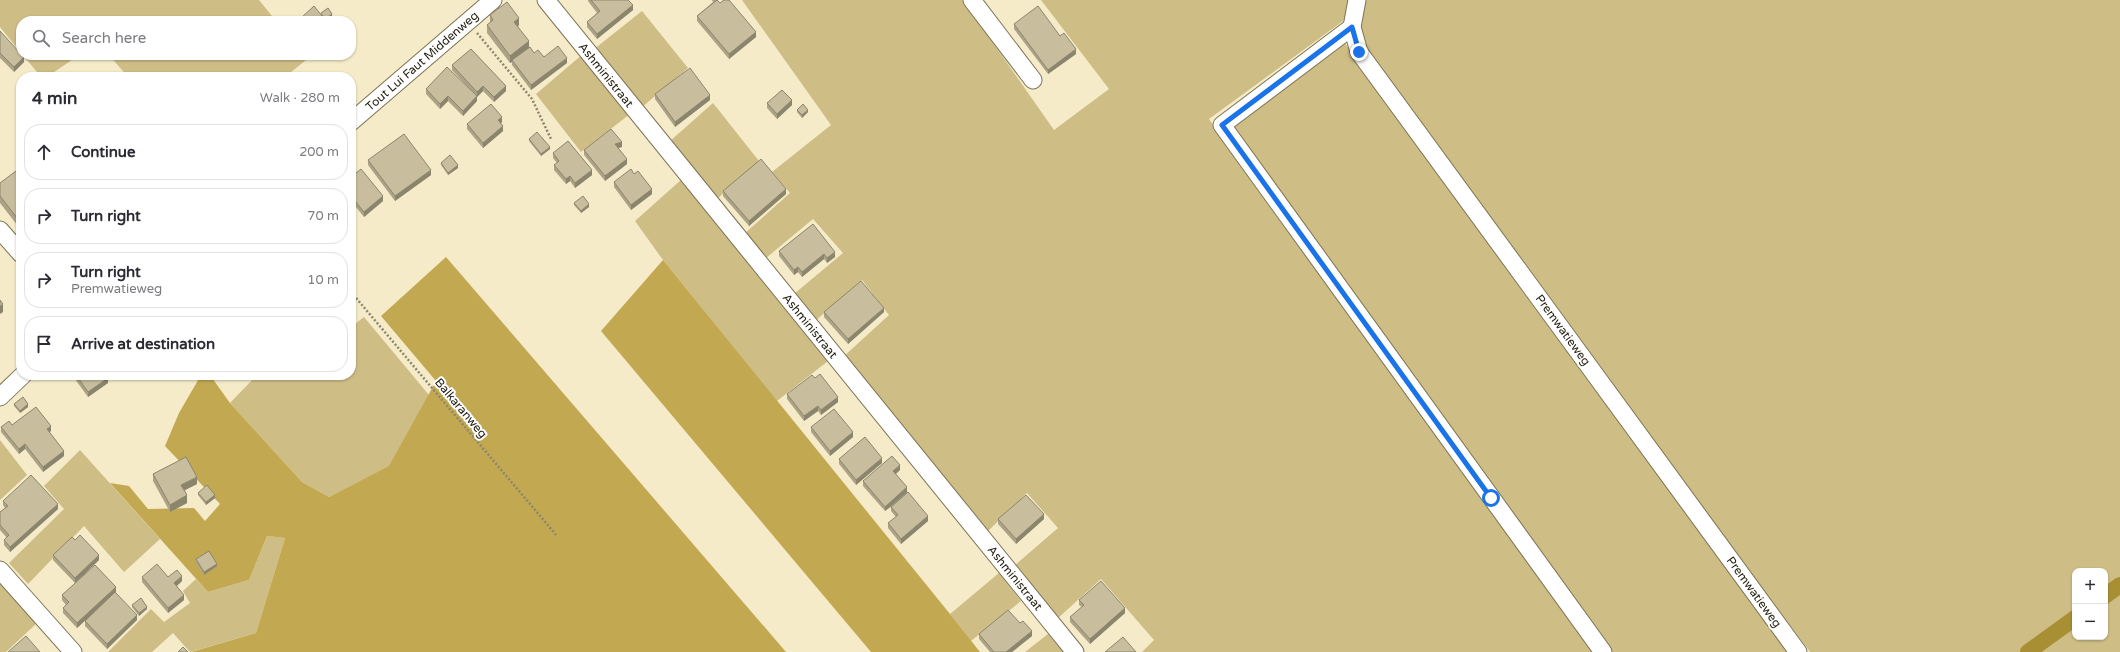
<!DOCTYPE html>
<html lang="en">
<head>
<meta charset="utf-8">
<style>
	body { margin:0; font-family:"Varela Round",sans-serif; background:#f2f2f3; color:#2b2b33 }
	.controls { position:absolute; right:12px; bottom:12px; display:grid; overflow:hidden; border-radius:8px; box-shadow:0 1px 3px #0004 }
	.controls button { width:36px; height:36px; display:grid; place-items:center; padding:0; border:0; border-bottom:1px solid #e1e1e2; background:#fff; color:#2b2b33; font:20px sans-serif }
	.stop { position:absolute; width:12px; height:12px; margin:-9px; border:3px solid #1a73e8; border-radius:50%; background:#fff }
	.stop.end { background:#1a73e8; border-color:#fff; box-shadow:0 1px 4px #0008 }
	.list { margin:0; padding:0; list-style:none }
	h2 { display:flex; justify-content:space-between; align-items:center; height:52px; margin:0; padding:0 16px; font-size:17px }
	h2 small { font-size:13px; font-weight:400; color:#7c7c81 }
	.list li { display:grid; grid-template-columns:26px 1fr auto; gap:12px; align-items:center; box-sizing:border-box; height:56px; margin:0 8px 8px; padding:0 8px; border:1px solid #e1e1e2; border-radius:16px }
	.list b { display:block; font-size:15px; white-space:nowrap }
	.list p { margin:0; font-size:13px; white-space:nowrap; color:#7c7c81 }
	.list em { font-size:13px; font-style:normal; color:#7c7c81 }
	.icon { flex:none; width:22px; height:22px; fill:none; stroke:currentColor; stroke-width:2; stroke-linecap:round; stroke-linejoin:round }
	.map { position:relative; flex:none; width:2120px; height:652px; overflow:hidden }
	.search { position:absolute; background:#fff; box-shadow:0 1px 3px #0004; left:16px; top:16px; width:340px; height:44px; display:flex; align-items:center; gap:10px; box-sizing:border-box; padding:0 14px; border-radius:16px; color:#7c7c81; font-size:15px }
	.panel { position:absolute; background:#fff; box-shadow:0 1px 3px #0004; left:16px; top:72px; width:340px; height:308px; border-radius:16px }
	.map>svg:first-child { display:block }
	.green { fill:#cfbd86; fill-rule:evenodd }
	.forest { fill:#c2a850 }
	.lines { fill:none; stroke-linecap:round; stroke-linejoin:round }
	.canal { stroke:#a88f34; stroke-width:16 }
	.minor-casing { stroke:#7c7354; stroke-width:19 }
	.path { stroke:#8d866f; stroke-width:2.5; stroke-dasharray:2 2; stroke-linecap:butt }
	.minor { stroke:#fff; stroke-width:17 }
	.wall { fill:#aca387 }
	.shaded-wall { fill:#8c856e }
	.building { fill:#c8be9d; stroke:#8c856e }
	.route { stroke:#1a73e8; stroke-width:5 }
	.labels { text-anchor:middle; dominant-baseline:central; stroke-width:4; stroke-linejoin:round; paint-order:stroke }
	.street-label { font-size:12px; fill:#211d11; stroke:#fff }
</style>
</head>
<body>
<div class="map">
<svg width="2120" height="652" viewBox="0 0 2120 652">
	<rect width="100%" height="100%" fill="#f5ebc9"/>
	<!-- green -->
	<g class="green">
		<polygon points="0,0 259,0 276,21 21,21 21,53 0,27"/>
		<polygon points="742,0 963,0 1054,130 1109,89 1041,0 1351,0 1343,21 1209,119 1595,652 1142,652 1154,640 1101,579 1057,619 1014,566 1058,528 1027,493 986,533 842,358 889,315 862,280 814,322 794,294 843,253 813,219 766,258 744,234 790,193 772,172 831,125"/>
		<path d="M1365 0H2120V652H1810L1363 48 1361 32ZM2075 571H2105V637H2075Z"/>
		<polygon points="642,11 688,68 641,108 593,50"/>
		<polygon points="1344,42 1790,652 1611,652 1232,125"/>
		<polygon points="583,54 630,114 581,152 536,94"/>
		<polygon points="23,55 79,55 47,77 41,77"/>
		<polygon points="109,55 302,55 306,60 285,77 128,77"/>
		<polygon points="713,103 759,161 716,200 669,142"/>
		<polygon points="682,179 828,361 777,401 663,260 635,221"/>
		<polygon points="364,317 429,395 390,466 329,497 302,482 230,403 257,375 351,375 351,327"/>
		<polygon points="0,440 27,475 0,500"/>
		<polygon points="80,450 160,539 124,572 84,526 28,584 9,563 64,509 44,486"/>
		<polygon points="267,536 285,538 256,633 190,652 173,633 152,652 108,652 151,609 164,622 190,603 183,591 196,579 208,592 249,580"/>
		<polygon points="999,573 1021,601 971,641 950,614"/>
		<polygon points="0,583 38,622 6,652 0,652"/>
		<polygon points="1048,634 1064,652 1025,652"/>
	</g>
	<!-- forest -->
	<g class="forest">
		<polygon points="446,257 786,652 191,652 256,633 285,538 267,536 249,580 208,592 110,483 129,486 148,509 194,508 205,521 220,504 165,446 179,413 201,375 210,375 230,403 302,482 329,497 389,466 436,381 381,316"/>
		<polygon points="663,260 950,614 980,652 871,652 601,331"/>
	</g>
	<g class="lines">
		<!-- canal -->
		<g class="canal">
			<polyline points="2105,596 2120,585"/>
			<polyline points="2028,652 2075,618"/>
		</g>
		<!-- minor casing -->
		<g class="minor-casing">
			<g id="minor">
				<polyline points="546,0 1075,652"/>
				<polyline points="972,0 1033,80"/>
				<polyline points="1357,0 1352,27 1359,52 1798,652"/>
				<polyline points="1352,27 1222,125 1603,652"/>
				<polyline points="351,122 493,0"/>
				<polyline points="0,230 21,254"/>
				<polyline points="0,397 23,375"/>
				<polyline points="0,570 73,652"/>
			</g>
		</g>
		<!-- path -->
		<g class="path">
			<polyline points="477,33 532,99 551,139"/>
			<polyline points="351,292 557,536"/>
		</g>
		<!-- minor -->
		<use href="#minor" class="minor"/>
	</g>
	<!-- wall -->
	<g class="wall">
		<polygon points="588,0 628,0 633,10 597,39 587,27 587,22 597,13 588,1"/>
		<polygon points="712,0 717,0 720,3 756,37 729,59 697,21 697,16 713,2"/>
		<polygon points="490,15 519,25 518,26 529,47 534,53 544,57 567,63 531,90 512,65 512,62 510,63 487,33 487,25 490,23"/>
		<polygon points="1014,24 1060,36 1076,54 1048,74 1014,29"/>
		<polygon points="0,31 24,62 14,72 0,58"/>
		<polygon points="452,65 506,91 494,102 483,91 477,97 452,70"/>
		<polygon points="426,89 477,101 463,116 448,101 440,109 426,94"/>
		<polygon points="655,94 710,100 675,127 655,99"/>
		<polygon points="767,103 792,105 777,119 767,108"/>
		<polygon points="797,110 808,112 802,118 797,112"/>
		<polygon points="502,122 501,123 503,131 483,148 467,129 467,124"/>
		<polygon points="529,139 550,149 541,156 529,141"/>
		<polygon points="622,147 618,148 627,164 605,181 584,155 584,150"/>
		<polygon points="553,153 592,175 575,188 570,181 566,184 554,170 554,165 557,163 553,158"/>
		<polygon points="368,160 431,175 395,201 368,165"/>
		<polygon points="441,163 458,168 448,175 441,165"/>
		<polygon points="634,174 652,194 631,210 614,187 614,182"/>
		<polygon points="21,177 21,230 0,203 0,183"/>
		<polygon points="351,177 383,201 364,217 351,201"/>
		<polygon points="723,191 786,194 749,226 723,196"/>
		<polygon points="574,203 589,207 581,213 574,205"/>
		<polygon points="813,224 835,257 827,263 824,259 802,277 798,272 794,275 779,256 779,251"/>
		<polygon points="824,312 884,312 848,344 824,317"/>
		<polygon points="72,375 105,375 108,383 88,397"/>
		<polygon points="815,378 838,402 821,415 818,411 804,421 787,399 787,394"/>
		<polygon points="14,404 28,407 20,413 14,406"/>
		<polygon points="12,425 51,431 49,432 64,456 43,472 25,449 19,454 1,432 1,427"/>
		<polygon points="811,427 853,437 830,456 811,432"/>
		<polygon points="839,459 882,463 856,485 839,464"/>
		<polygon points="900,470 896,474 907,492 928,521 901,544 888,528 888,523 896,517 891,511 891,507 885,511 863,486 863,481"/>
		<polygon points="153,474 197,484 185,490 187,503 170,512 153,481"/>
		<polygon points="198,493 215,498 206,505 198,495"/>
		<polygon points="3,501 58,509 10,552 4,545 4,540 7,538 0,530 0,512 5,508 3,505"/>
		<polygon points="998,519 1044,519 1016,544 998,524"/>
		<polygon points="53,555 99,560 75,583 53,560"/>
		<polygon points="196,559 217,566 204,575 196,562"/>
		<polygon points="142,577 168,577 182,581 177,586 184,600 168,613 142,582"/>
		<polygon points="115,592 137,620 107,649 85,626 85,621 103,604 77,628 63,613 63,608 66,605 62,600 62,595 116,592"/>
		<polygon points="1079,600 1125,613 1090,644 1070,622 1070,617 1082,607 1079,605"/>
		<polygon points="132,605 147,609 139,616 132,607"/>
		<polygon points="1020,623 1032,636 1012,652 990,652 979,639 979,634"/>
	</g>
	<!-- shaded-wall -->
	<g class="shaded-wall">
		<polygon points="633,5 633,10 597,39 597,34"/>
		<polygon points="332,14 332,16 325,21 325,19"/>
		<polygon points="519,18 519,25 514,29 514,22"/>
		<polygon points="756,32 756,37 729,59 729,54"/>
		<polygon points="529,41 529,48 512,60 512,62 510,63 510,56"/>
		<polygon points="1076,49 1076,54 1048,74 1048,70"/>
		<polygon points="24,57 24,62 14,72 14,67"/>
		<polygon points="567,58 567,63 531,90 531,85"/>
		<polygon points="483,86 483,91 477,97 477,92"/>
		<polygon points="506,86 506,91 494,102 494,97"/>
		<polygon points="710,95 710,100 675,127 675,122"/>
		<polygon points="448,96 448,101 440,109 440,104"/>
		<polygon points="477,96 477,101 463,116 463,111"/>
		<polygon points="792,100 792,105 777,119 777,114"/>
		<polygon points="808,110 808,112 802,118 802,115"/>
		<polygon points="502,117 502,122 498,125 498,120"/>
		<polygon points="503,126 503,131 483,148 483,143"/>
		<polygon points="622,142 622,147 615,149 615,144"/>
		<polygon points="550,147 550,149 541,156 541,154"/>
		<polygon points="627,159 627,164 605,181 605,176"/>
		<polygon points="458,165 458,168 448,175 448,173"/>
		<polygon points="431,170 431,175 395,201 395,196"/>
		<polygon points="592,170 592,175 575,188 575,183"/>
		<polygon points="570,176 570,181 566,184 566,179"/>
		<polygon points="652,189 652,194 631,210 631,205"/>
		<polygon points="786,189 786,194 749,226 749,221"/>
		<polygon points="383,196 383,201 364,217 364,212"/>
		<polygon points="589,204 589,207 581,213 581,211"/>
		<polygon points="835,252 835,257 827,263 827,258"/>
		<polygon points="824,254 824,259 802,277 802,272"/>
		<polygon points="798,267 798,272 794,275 794,270"/>
		<polygon points="3,304 3,312 0,314 0,307"/>
		<polygon points="884,308 884,312 848,344 848,339"/>
		<polygon points="108,378 108,383 88,397 88,392"/>
		<polygon points="838,397 838,402 821,415 821,410"/>
		<polygon points="28,404 28,407 20,413 20,411"/>
		<polygon points="818,406 818,411 804,421 804,416"/>
		<polygon points="51,426 51,431 47,434 47,429"/>
		<polygon points="853,432 853,437 830,456 830,451"/>
		<polygon points="25,444 25,449 19,454 19,449"/>
		<polygon points="64,451 64,456 43,472 43,467"/>
		<polygon points="882,458 882,463 856,485 856,480"/>
		<polygon points="900,465 900,470 893,476 893,471"/>
		<polygon points="197,477 197,484 181,492 181,485"/>
		<polygon points="907,487 907,492 885,511 885,507"/>
		<polygon points="187,495 187,503 170,512 170,505"/>
		<polygon points="215,495 215,498 206,505 206,502"/>
		<polygon points="58,504 58,509 10,552 10,547"/>
		<polygon points="1044,514 1044,519 1016,544 1016,539"/>
		<polygon points="928,516 928,521 901,544 901,539"/>
		<polygon points="99,555 99,560 75,583 75,578"/>
		<polygon points="217,564 217,566 204,575 204,572"/>
		<polygon points="182,576 182,581 174,588 174,583"/>
		<polygon points="116,587 116,592 77,628 77,623"/>
		<polygon points="184,595 184,600 168,613 168,608"/>
		<polygon points="147,607 147,609 139,616 139,613"/>
		<polygon points="1125,608 1125,613 1090,644 1090,639"/>
		<polygon points="137,615 137,620 107,649 107,644"/>
		<polygon points="1032,631 1032,636 1012,652 1006,652"/>
	</g>
	<!-- building -->
	<g class="building">
		<polygon points="591,0 628,0 633,5 597,34 587,22 600,11"/>
		<polygon points="717,0 720,3 724,0 729,0 756,32 729,54 697,16"/>
		<polygon points="507,2 519,18 514,22 529,41 510,56 487,25 493,20 490,15"/>
		<polygon points="314,6 326,21 303,21 301,18"/>
		<polygon points="1038,6 1060,36 1064,33 1076,49 1048,70 1014,24"/>
		<polygon points="328,8 332,14 325,19 321,13"/>
		<polygon points="0,31 21,54 21,55 22,55 24,57 14,67 0,53"/>
		<polygon points="558,46 567,58 531,85 512,60 530,47 534,53 538,50 544,57"/>
		<polygon points="471,49 506,86 494,97 483,86 477,92 452,65"/>
		<polygon points="447,67 477,96 463,111 448,96 440,104 426,89"/>
		<polygon points="690,68 710,95 675,122 655,94"/>
		<polygon points="782,90 792,100 777,114 767,103"/>
		<polygon points="491,104 502,117 498,120 503,126 483,143 467,124"/>
		<polygon points="803,104 808,110 802,115 797,110"/>
		<polygon points="611,129 622,142 615,144 627,159 605,176 584,150"/>
		<polygon points="537,132 550,147 541,154 529,139"/>
		<polygon points="404,134 431,170 395,196 368,160"/>
		<polygon points="568,141 592,170 575,183 570,176 566,179 554,165 559,161 553,153"/>
		<polygon points="450,155 458,165 448,173 441,163"/>
		<polygon points="761,159 786,189 749,221 723,191"/>
		<polygon points="361,169 383,196 364,212 351,196 351,177"/>
		<polygon points="631,169 634,174 638,171 652,189 631,205 614,182"/>
		<polygon points="16,171 21,177 21,223 0,196 0,183"/>
		<polygon points="583,196 589,204 581,211 574,203"/>
		<polygon points="813,224 835,252 827,258 824,254 802,272 798,267 794,270 779,251"/>
		<polygon points="861,281 884,308 848,339 824,312"/>
		<polygon points="0,300 3,304 0,307"/>
		<polygon points="820,374 838,397 821,410 818,406 804,416 787,394 812,375 815,378"/>
		<polygon points="76,375 105,375 108,378 88,392"/>
		<polygon points="23,397 28,404 20,411 14,404"/>
		<polygon points="36,407 51,426 47,429 64,451 43,467 25,444 19,449 1,427 9,421 12,425"/>
		<polygon points="834,409 853,432 830,451 811,427"/>
		<polygon points="865,437 882,458 856,480 839,459"/>
		<polygon points="892,456 900,465 893,471 907,487 885,507 863,481"/>
		<polygon points="186,457 197,477 181,485 187,495 170,505 153,474"/>
		<polygon points="31,475 58,504 10,547 4,540 9,535 0,525 0,512 8,506 3,501"/>
		<polygon points="207,485 215,495 206,502 198,493"/>
		<polygon points="908,492 928,516 901,539 888,523 898,515 891,507"/>
		<polygon points="1026,495 1044,514 1016,539 998,519"/>
		<polygon points="80,535 99,555 75,578 53,555 72,537 75,540"/>
		<polygon points="209,551 217,564 204,572 196,559"/>
		<polygon points="157,564 168,577 177,570 182,576 174,583 184,595 168,608 142,577"/>
		<polygon points="95,565 116,587 77,623 63,608 69,602 62,595"/>
		<polygon points="1101,581 1125,608 1090,639 1070,617 1084,605 1079,600"/>
		<polygon points="115,592 137,615 107,644 85,621"/>
		<polygon points="141,598 147,607 139,613 132,605"/>
		<polygon points="1008,610 1020,623 1023,621 1032,631 1006,652 994,652 979,634"/>
		<polygon points="26,636 40,652 8,652"/>
		<polygon points="1123,637 1136,652 1105,652"/>
		<polygon points="183,647 188,652 178,652"/>
	</g>
	<g class="lines">
		<!-- route -->
		<polyline class="route" points="1359,52 1352,27 1222,125 1491,498"/>
	</g>
	<g class="labels">
		<!-- street labels -->
		<g class="street-label">
			<text transform="translate(422 61) rotate(-41)">Tout Lui Faut Middenweg</text>
			<text transform="translate(606 75) rotate(51)">Ashministraat</text>
			<text transform="translate(810 326) rotate(51)">Ashministraat</text>
			<text transform="translate(1563 330) rotate(54)">Premwatieweg</text>
			<text transform="translate(461 408) rotate(50)">Balkaranweg</text>
			<text transform="translate(1015 578) rotate(51)">Ashministraat</text>
			<text transform="translate(1754 592) rotate(54)">Premwatieweg</text>
		</g>
	</g>
</svg>
<div class="controls">
<button>+</button>
<button>−</button>
</div>
<div class="stop" style="left:1491px;top:498px"></div>
<div class="stop end" style="left:1359px;top:52px"></div>
<div class="search"><svg class="icon" aria-label="search" viewBox="0 0 24 24"><circle cx="10" cy="10" r="6"/><path d="M15 15l6 6"/></svg>Search here</div>
<section class="panel">
<h2>4 min<small>Walk · 280 m</small></h2>
<ul class="list">
<li><svg class="icon" aria-label="ahead" viewBox="0 0 24 24"><path d="M12 20V5M6 11l6-6 6 6"/></svg><div><b>Continue</b></div><em>200 m</em></li>
<li><svg class="icon" aria-label="right" viewBox="0 0 24 24"><path d="M7 20v-9h11M14 6l5 5-5 5"/></svg><div><b>Turn right</b></div><em>70 m</em></li>
<li><svg class="icon" aria-label="right" viewBox="0 0 24 24"><path d="M7 20v-9h11M14 6l5 5-5 5"/></svg><div><b>Turn right</b><p>Premwatieweg</p></div><em>10 m</em></li>
<li><svg class="icon" aria-label="arrive" viewBox="0 0 24 24"><path d="M6 21V4h12l-3 4 3 4H6"/></svg><div><b>Arrive at destination</b></div></li>
</ul>
</section>
</div>
</body>
</html>
